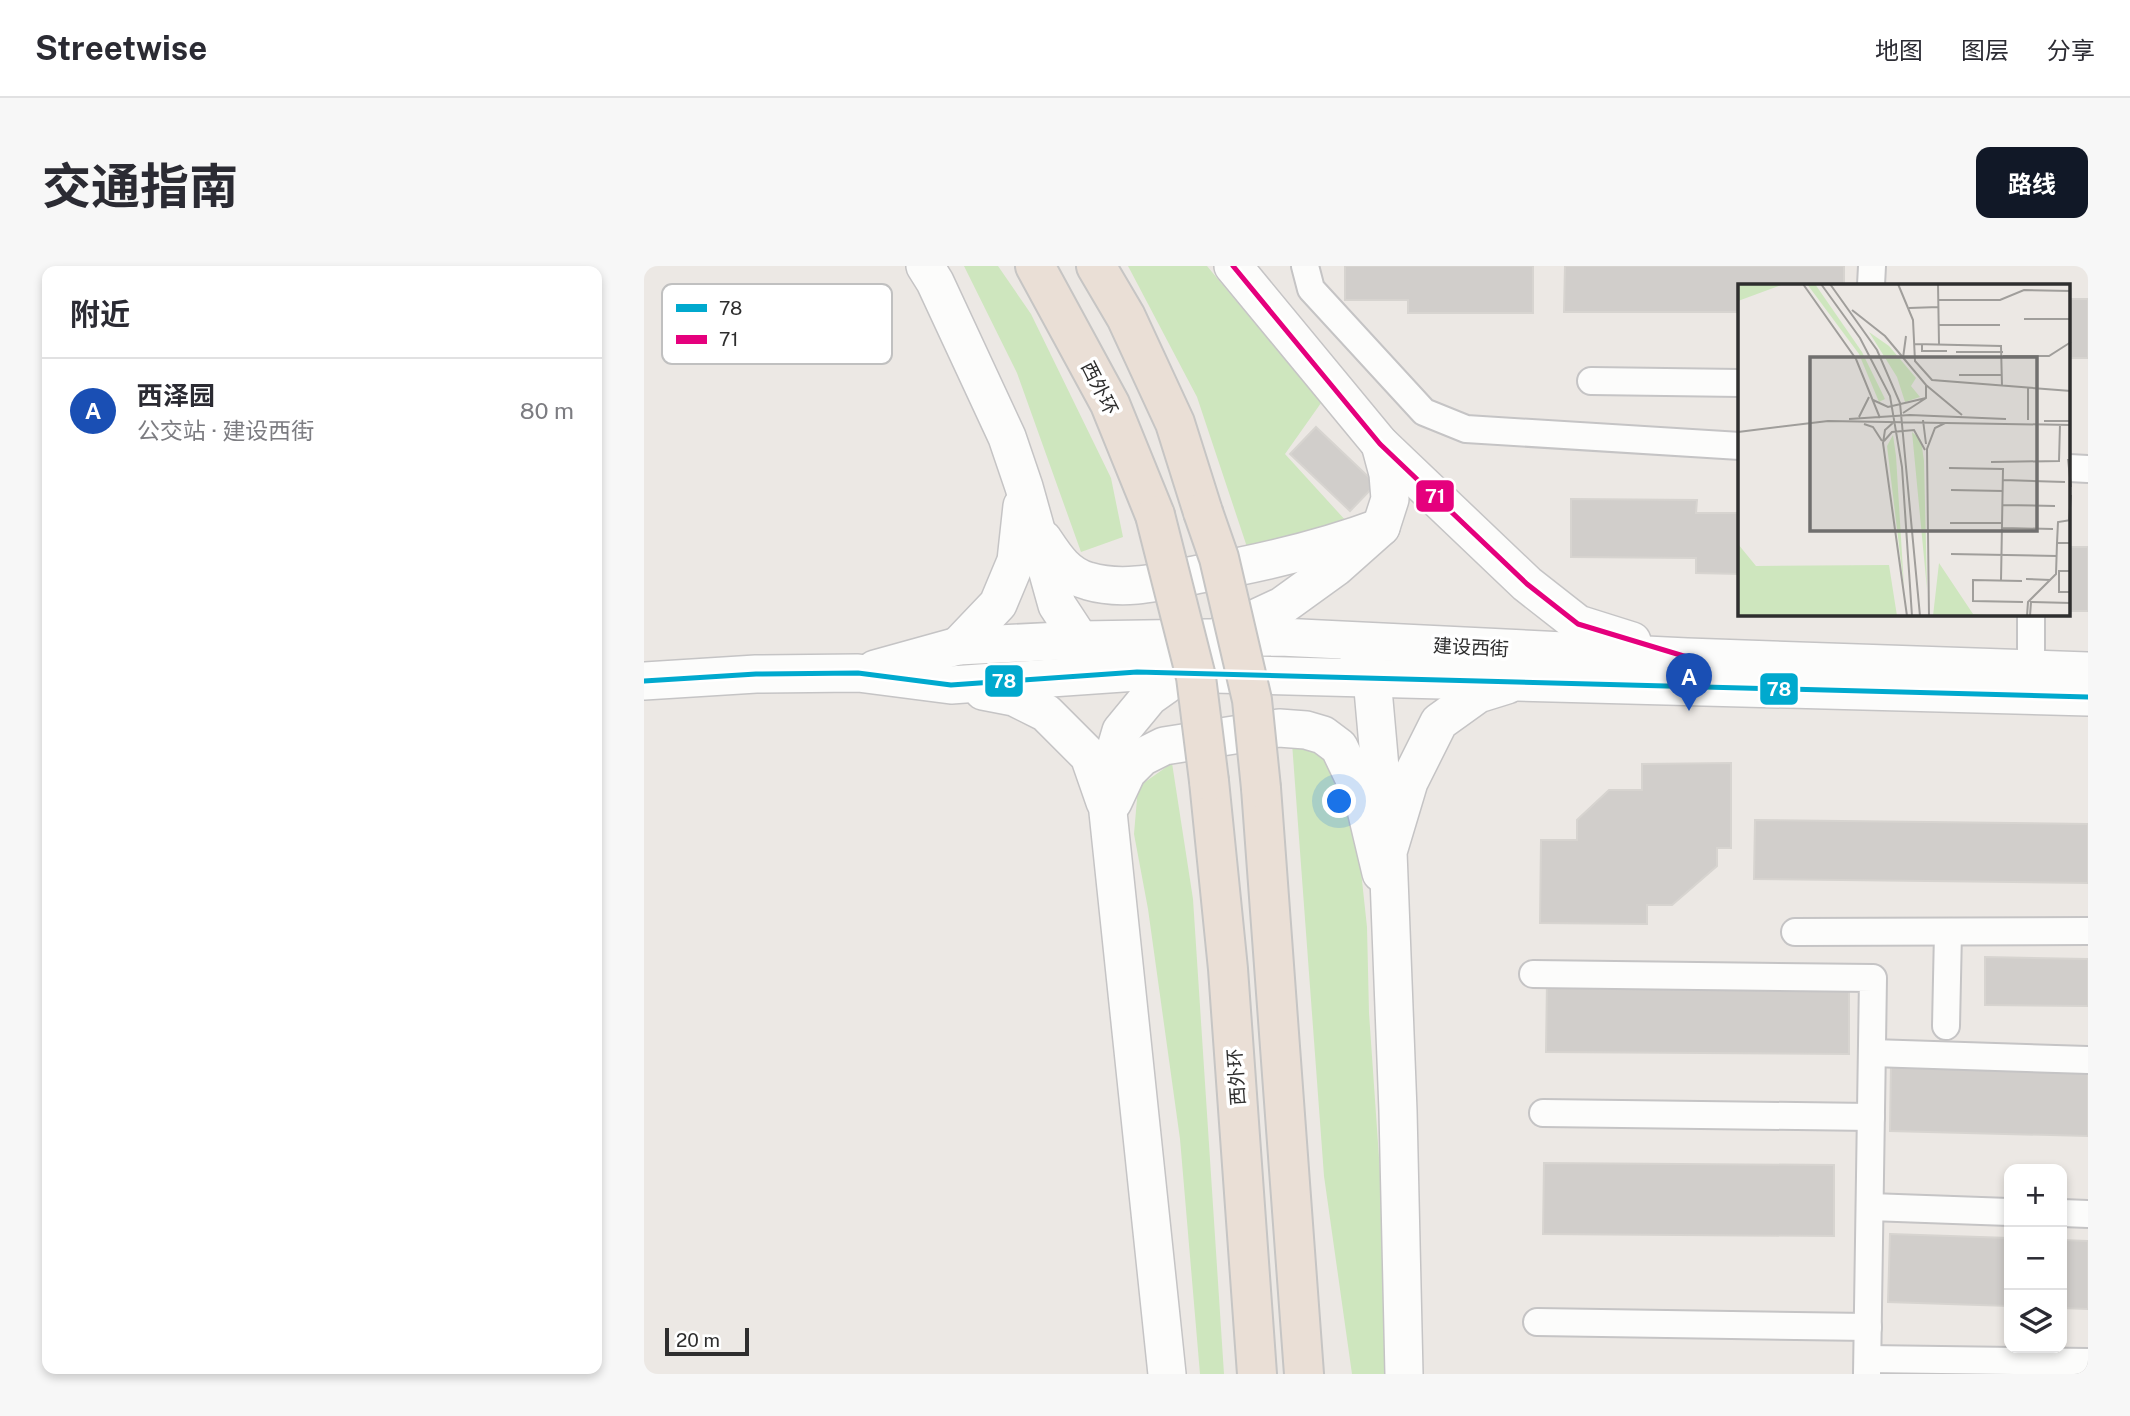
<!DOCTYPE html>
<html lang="zh">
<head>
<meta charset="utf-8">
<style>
	body { margin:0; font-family:"Public Sans","Noto Sans SC",sans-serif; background:#f7f7f7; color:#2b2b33 }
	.controls { position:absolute; right:21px; bottom:21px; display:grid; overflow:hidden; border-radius:14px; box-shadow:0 4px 10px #0003 }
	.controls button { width:63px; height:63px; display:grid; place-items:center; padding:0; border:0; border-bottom:2px solid #e1e1e2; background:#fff; color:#2b2b33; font:35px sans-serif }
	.scale { position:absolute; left:21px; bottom:18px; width:84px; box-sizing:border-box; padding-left:7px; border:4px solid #2e2e2e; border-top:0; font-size:19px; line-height:24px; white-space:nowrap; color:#2e2e2e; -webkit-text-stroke:5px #fff; paint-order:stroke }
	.you { position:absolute; left:696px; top:536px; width:24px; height:24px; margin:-18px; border:5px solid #fff; border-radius:50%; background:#1a73e8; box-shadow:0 0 0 10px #1a73e833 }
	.badge { display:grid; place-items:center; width:46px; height:46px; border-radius:50%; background:#111827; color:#fff; font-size:23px; font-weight:700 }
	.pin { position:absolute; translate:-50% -58px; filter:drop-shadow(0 2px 4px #0008) }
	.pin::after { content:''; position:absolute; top:37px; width:24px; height:21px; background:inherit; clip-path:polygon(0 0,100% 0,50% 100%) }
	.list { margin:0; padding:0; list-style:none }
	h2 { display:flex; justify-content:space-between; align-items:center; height:91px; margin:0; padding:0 28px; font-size:30px }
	h2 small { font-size:23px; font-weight:400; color:#7c7c81 }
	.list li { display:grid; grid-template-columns:46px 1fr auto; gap:21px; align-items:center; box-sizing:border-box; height:105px; padding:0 28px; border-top:2px solid #e1e1e2 }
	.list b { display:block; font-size:26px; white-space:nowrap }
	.list p { margin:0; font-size:23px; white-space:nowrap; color:#7c7c81 }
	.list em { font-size:23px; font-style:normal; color:#7c7c81 }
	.icon { flex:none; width:38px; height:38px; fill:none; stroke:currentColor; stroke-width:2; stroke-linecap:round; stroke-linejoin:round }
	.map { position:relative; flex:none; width:1444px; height:1108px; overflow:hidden; border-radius:14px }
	header { display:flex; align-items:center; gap:42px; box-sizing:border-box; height:98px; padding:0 35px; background:#fff; border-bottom:2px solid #e1e1e2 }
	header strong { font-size:33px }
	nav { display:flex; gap:38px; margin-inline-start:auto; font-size:24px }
	.intro { display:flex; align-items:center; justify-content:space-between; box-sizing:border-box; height:168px; padding:0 42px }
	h1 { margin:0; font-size:49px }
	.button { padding:18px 32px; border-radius:14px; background:#111827; color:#fff; font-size:24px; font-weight:700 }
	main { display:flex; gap:42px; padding:0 42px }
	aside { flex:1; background:#fff; border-radius:14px; box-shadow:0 4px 10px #0003 }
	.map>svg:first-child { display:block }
	.green { fill:#cee6be }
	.building { fill:#d1cecb; stroke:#d7d4d0; stroke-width:2 }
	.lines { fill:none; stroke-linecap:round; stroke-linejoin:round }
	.street-casing { stroke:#c5c4c5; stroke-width:30 }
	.secondary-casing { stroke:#c5c4c5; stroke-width:40 }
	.highway-casing { stroke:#c6c5c4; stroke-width:42 }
	.street { stroke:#fcfcfb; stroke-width:26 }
	.secondary { stroke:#fcfcfb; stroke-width:37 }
	.highway { stroke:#eadfd6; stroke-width:38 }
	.highway-bridge-casing { stroke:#c6c5c4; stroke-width:42; stroke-linecap:butt }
	.highway-bridge { stroke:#eadfd6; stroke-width:38 }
	.bus-1-casing { stroke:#fff; stroke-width:10 }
	.bus-2-casing { stroke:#fff; stroke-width:10 }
	.bus-1 { stroke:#00a9ce; stroke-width:5 }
	.bus-2 { stroke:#e5007d; stroke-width:5 }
	.labels { text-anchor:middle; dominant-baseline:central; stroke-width:7; stroke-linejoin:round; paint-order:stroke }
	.street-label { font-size:19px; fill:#2e2e2e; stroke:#fff }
	.inset-road { fill:none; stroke:#a09e9b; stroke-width:2 }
	.view { fill:#706f6e; fill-opacity:0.15; stroke:#706f6e; stroke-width:3.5 }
	.inset-edge { fill:none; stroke:#2e2e2e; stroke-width:3.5 }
	.key { fill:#fff; stroke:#c0c0c0; stroke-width:2 }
	.key-label { font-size:19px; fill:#2e2e2e }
	.line-badge { stroke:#fff; stroke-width:2.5 }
	.badge-label { font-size:19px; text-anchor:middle; font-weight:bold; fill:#fff }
</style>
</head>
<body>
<header>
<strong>Streetwise</strong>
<nav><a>地图</a><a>图层</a><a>分享</a></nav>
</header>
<div class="intro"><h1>交通指南</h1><a class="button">路线</a></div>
<main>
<aside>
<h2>附近<small></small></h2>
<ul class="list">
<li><span class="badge" style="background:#1a4fb4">A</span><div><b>西泽园</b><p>公交站 · 建设西街</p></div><em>80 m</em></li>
</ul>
</aside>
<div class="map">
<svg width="1444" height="1108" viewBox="0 0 1444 1108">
	<rect width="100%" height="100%" fill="#ece8e4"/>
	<!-- green -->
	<g class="green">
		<polygon points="320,0 354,0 387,48 467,212 479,271 437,286 373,107"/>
		<polygon points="484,0 563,0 677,137 641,188 703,256 606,290 553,131"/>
		<polygon points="648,477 692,494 709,531 723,661 725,747 736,906 744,1108 708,1108 680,910"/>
		<polygon points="528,497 549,633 580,1108 556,1108 536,873 504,643 490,568 494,521"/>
	</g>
	<!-- building -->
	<g class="building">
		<polygon points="701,0 889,0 889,47 764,47 764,34 701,34"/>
		<polygon points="921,0 1200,0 1200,19 1096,19 1096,46 920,46"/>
		<rect x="1425" y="33" width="19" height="59"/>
		<polygon points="672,161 732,218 706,245 646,188"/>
		<polygon points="927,233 1053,234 1052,247 1096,247 1096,308 1052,307 1052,292 927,291"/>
		<rect x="1425" y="281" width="19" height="64"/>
		<polygon points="1087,497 1087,582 1073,582 1073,600 1028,639 1003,639 1003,658 896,657 897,574 933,574 933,554 965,524 998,524 998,498"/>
		<polygon points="1111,554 1444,558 1444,617 1110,613"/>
		<polygon points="1341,691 1444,693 1444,740 1341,739"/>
		<polygon points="903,715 1205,718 1205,788 902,786"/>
		<polygon points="1247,797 1444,802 1444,870 1246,865"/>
		<polygon points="900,897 1190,899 1190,970 899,968"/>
		<polygon points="1246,968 1365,972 1365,1040 1244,1036"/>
		<polygon points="1418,974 1444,975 1444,1043 1418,1042"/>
	</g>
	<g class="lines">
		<!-- street casing -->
		<g class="street-casing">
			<g id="street">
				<polyline points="661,0 667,23 780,146 822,163 1096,180"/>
				<polyline points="1227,19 1228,0"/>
				<polyline points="947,115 1096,117"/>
				<polyline points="1425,202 1444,203"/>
				<polyline points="1387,403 1387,348"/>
				<polyline points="1151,666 1444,665"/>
				<polyline points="889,708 1229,712 1223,1108"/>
				<polyline points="1302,760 1304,666"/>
				<polyline points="1228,787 1444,794"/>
				<polyline points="899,847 1227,851"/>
				<polyline points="1226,941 1365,946"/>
				<polyline points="1418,947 1444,948"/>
				<polyline points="893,1056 1224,1061"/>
				<polyline points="1224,1093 1444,1096"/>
			</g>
		</g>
		<!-- secondary casing -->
		<g class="secondary-casing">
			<g id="secondary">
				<polyline points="281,0 291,16 363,171 380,221 413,339 436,374 450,387"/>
				<polyline points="589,0 736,178 883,318 934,358 988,375"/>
				<path d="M399 273C411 291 422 309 444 315 481 326 520 315 556 308 618 297 678 283 737 261"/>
				<polyline points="580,367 638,340 692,301 737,261 746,233 744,208 736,178"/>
				<polyline points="314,380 354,338 372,295 378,240"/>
				<polyline points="715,394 718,395 728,412 741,558"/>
				<polyline points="231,403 314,380 436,374 636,371 1043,391 1444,405"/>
				<polyline points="0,415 112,408 214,407 307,419 493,406 1444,431"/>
				<polyline points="339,425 370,431 402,447 445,490 461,536"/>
				<polyline points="469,536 483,506 498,491 520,480 635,462 662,464 679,469 695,481 719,531 737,607"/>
				<polyline points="523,1108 464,546 467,499 477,465 505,431 543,404"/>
				<polyline points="760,1108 754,845 744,586 765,516 795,456 834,428 863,419"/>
			</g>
		</g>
		<!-- highway casing -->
		<g class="highway-casing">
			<g id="highway">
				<polyline points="391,0 466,138 511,249"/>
				<polyline points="452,0 482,51 531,157 559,246"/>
				<polyline points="565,515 584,703 613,1108"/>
				<polyline points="617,522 660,1108"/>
			</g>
		</g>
		<!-- street -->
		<use href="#street" class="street"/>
		<!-- secondary -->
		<use href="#secondary" class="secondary"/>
		<!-- highway -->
		<use href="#highway" class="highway"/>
		<!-- highway-bridge casing -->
		<g class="highway-bridge-casing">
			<g id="highway-bridge">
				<polyline points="559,246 575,292 608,434 617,522"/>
				<polyline points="511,249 552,411 565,515"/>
			</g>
		</g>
		<!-- highway-bridge -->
		<use href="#highway-bridge" class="highway-bridge"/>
		<!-- bus-1 casing -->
		<g class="bus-1-casing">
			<polyline id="bus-1" points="0,415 112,408 214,407 307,419 493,406 1444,431"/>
		</g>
		<!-- bus-2 casing -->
		<g class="bus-2-casing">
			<polyline id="bus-2" points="589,0 736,178 883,318 934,358 1043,391"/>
		</g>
		<!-- bus-1 -->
		<use href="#bus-1" class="bus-1"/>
		<!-- bus-2 -->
		<use href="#bus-2" class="bus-2"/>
	</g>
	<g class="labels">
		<!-- street labels -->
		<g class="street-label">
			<text transform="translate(456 122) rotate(63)">西外环</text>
			<text transform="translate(827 381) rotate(3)">建设西街</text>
			<text transform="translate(592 811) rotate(-94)">西外环</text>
		</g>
	</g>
	<!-- overview -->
	<g transform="translate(1094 18)">
		<rect width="332" height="332" fill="#ece8e4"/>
		<path d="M0 0H46L0 17ZM69 0H77L124 68 147 115 141 118 121 70ZM131 48 151 62 178 94 173 102 182 113 167 118 159 93ZM174 148 183 156 186 177 189 305ZM155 151 158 172 166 303 149 162ZM0 260 18 282 151 281 159 332H0ZM201 279 235 330 264 332H195Z" fill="#cee6be"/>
		<path class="inset-road" d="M65 0 118 75 142 134M83 0 122 54 152 112 164 183 174 332M92 0 139 66 162 119 182 332M160 0 175 36 177 77 194 96 333 107M200 0 201 60M201 16H262L286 6 333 7M171 24 201 23M114 26 147 52 188 101 224 131M286 35H333M201 41H262M177 60 263 62 264 102M184 60V67H209M218 68H265M265 72H311L333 58M165 74 168 52M221 91H264M135 116 150 123 188 114M165 129 188 114V101M121 133 131 113M111 135 172 131 268 135M185 136 188 160M290 136V104M157 137 147 146 145 159 169 332M306 137H333M126 140 135 143 144 157M0 148 90 137 333 141M146 157 154 148 176 146 187 166M330 175 333 203M253 178 321 177 322 140M211 184 265 185 263 297M265 196 327 198M213 206 265 207M264 221 317 222M331 236 333 211M212 239H264M264 244 315 245M319 259 320 238 333 236M213 270 319 272M333 287H321V308H333M288 295 313 296M284 297 235 296V317L285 318M191 332 189 165 197 144 207 139M289 332 290 318 318 290 319 259H333M307 332H292L293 318 333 319"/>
		<path class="view" d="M72 73H299V247H72Z"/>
		<rect width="332" height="332" class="inset-edge"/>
	</g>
	<!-- legend -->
	<rect x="18" y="18" width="230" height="80" rx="10" class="key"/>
	<rect x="32" y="38" width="31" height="8" fill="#00a9ce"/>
	<rect x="32" y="69" width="31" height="9" fill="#e5007d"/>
	<g class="key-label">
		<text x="75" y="49">78</text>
		<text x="75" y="80">71</text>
	</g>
	<g class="line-badge">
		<rect x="771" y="213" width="40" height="34" rx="7" fill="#e5007d"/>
		<rect x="340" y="398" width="40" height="34" rx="7" fill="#00a9ce"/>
		<rect x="1115" y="406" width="40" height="34" rx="7" fill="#00a9ce"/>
	</g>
	<g class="badge-label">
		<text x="791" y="237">71</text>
		<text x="360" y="422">78</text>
		<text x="1135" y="430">78</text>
	</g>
</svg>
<div class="controls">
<button>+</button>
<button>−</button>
<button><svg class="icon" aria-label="layers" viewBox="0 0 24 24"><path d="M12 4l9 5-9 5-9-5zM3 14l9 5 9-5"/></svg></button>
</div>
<div class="scale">20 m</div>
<div class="you"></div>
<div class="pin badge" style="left:1045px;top:445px;background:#1a4fb4">A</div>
</div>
</main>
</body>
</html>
